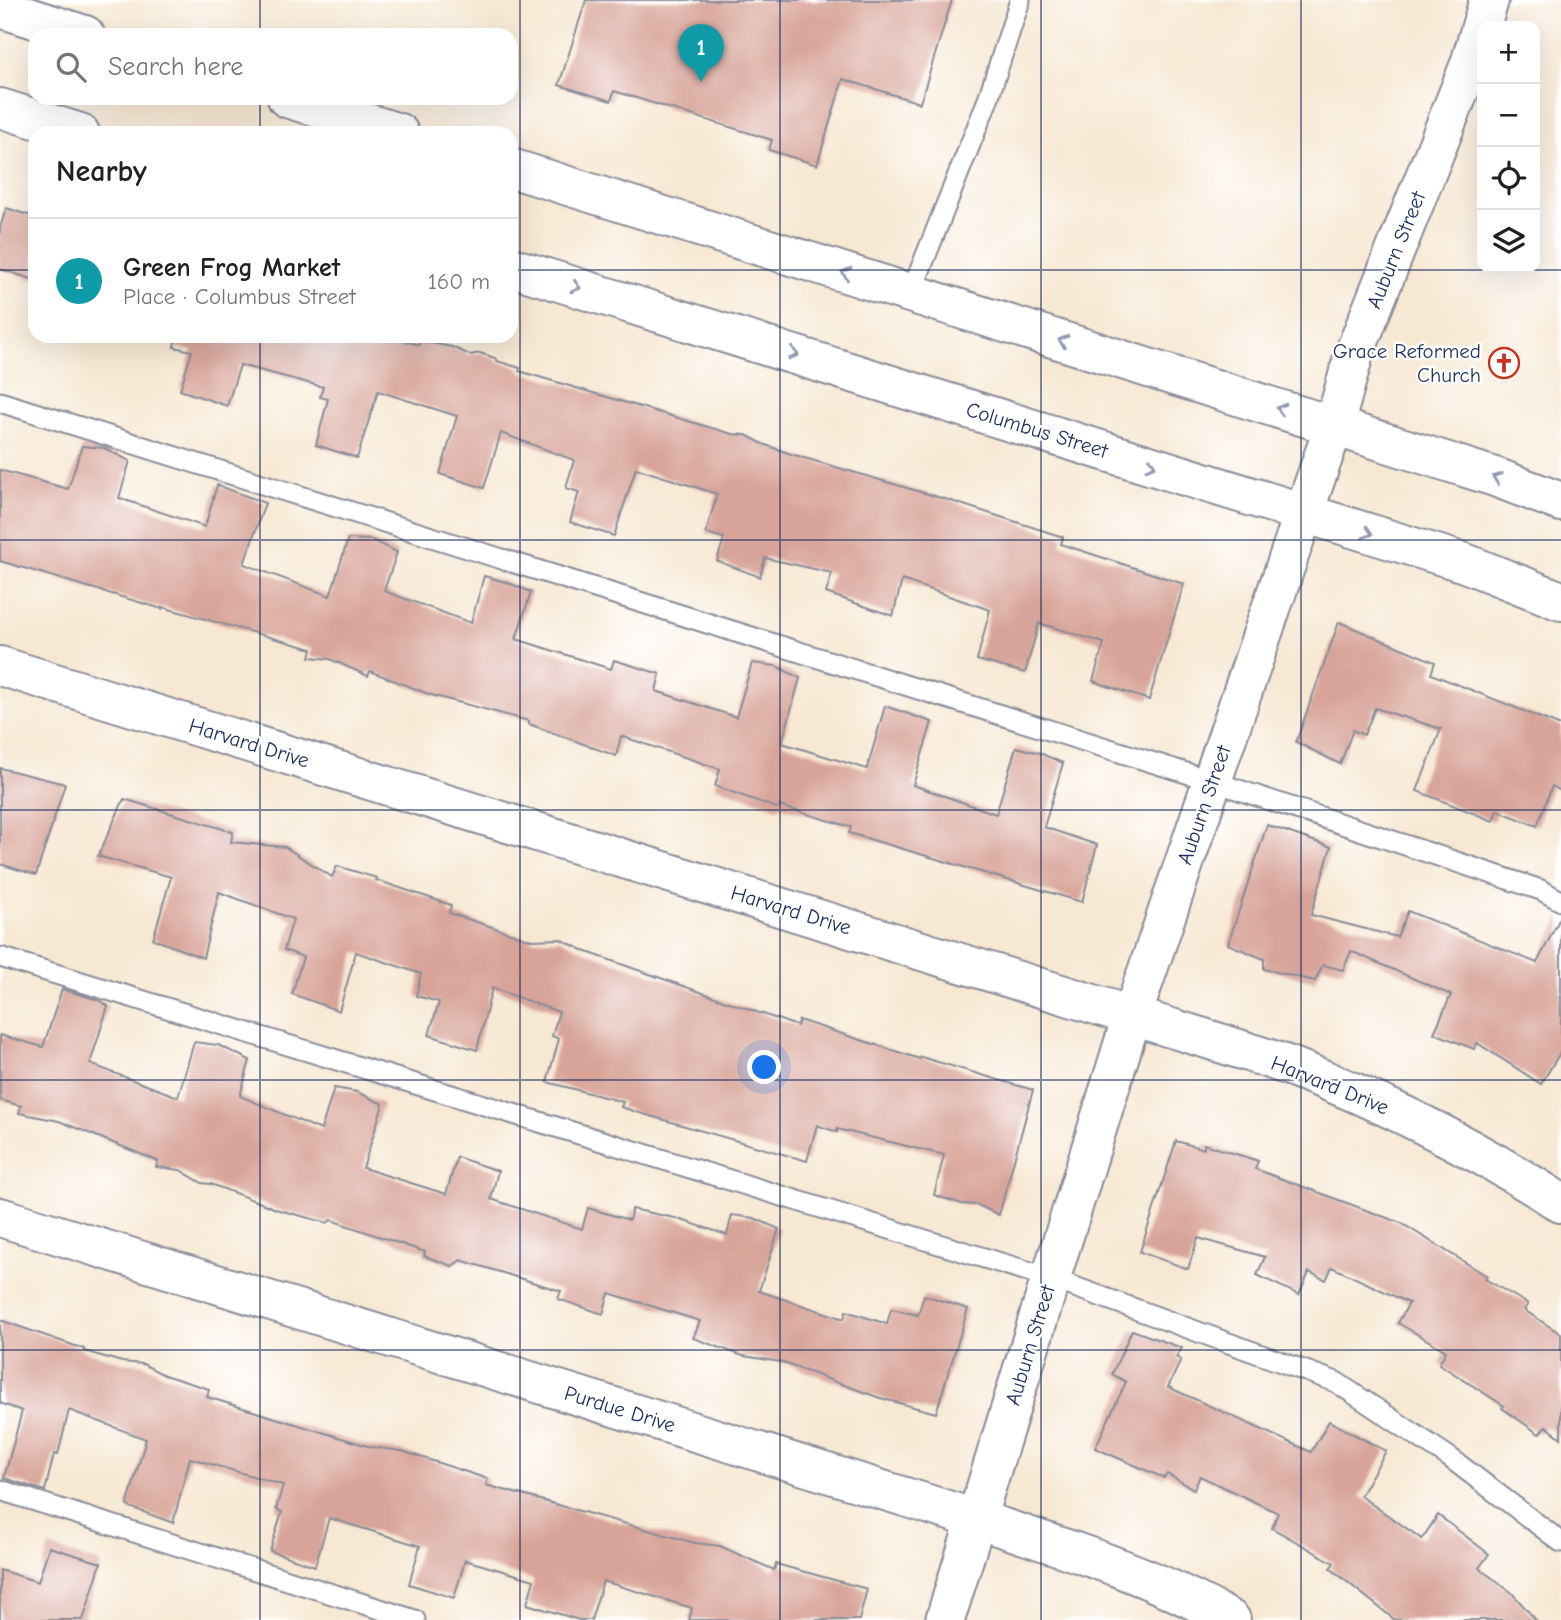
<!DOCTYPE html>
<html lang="en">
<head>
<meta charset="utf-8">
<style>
	body { margin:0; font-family:"Comic Neue",sans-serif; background:#f2f2f2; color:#202124 }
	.controls { position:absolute; right:21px; top:21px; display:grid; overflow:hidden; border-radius:14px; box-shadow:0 7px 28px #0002 }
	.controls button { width:63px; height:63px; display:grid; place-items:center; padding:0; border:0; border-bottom:2px solid #e0e0e0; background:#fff; color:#202124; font:35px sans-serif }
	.you { position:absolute; left:765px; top:1068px; width:24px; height:24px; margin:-18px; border:5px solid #fff; border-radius:50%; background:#1a73e8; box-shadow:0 0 0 10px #1a73e833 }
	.badge { display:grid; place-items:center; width:46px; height:46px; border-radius:50%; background:#b45309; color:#fff; font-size:23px; font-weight:700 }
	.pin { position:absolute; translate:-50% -58px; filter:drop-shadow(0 2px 4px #0008) }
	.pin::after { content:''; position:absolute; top:37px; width:24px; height:21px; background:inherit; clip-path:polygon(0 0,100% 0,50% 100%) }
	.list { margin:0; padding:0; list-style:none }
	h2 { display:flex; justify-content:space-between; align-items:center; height:91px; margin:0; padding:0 28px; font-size:30px }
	h2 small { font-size:23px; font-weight:400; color:#757577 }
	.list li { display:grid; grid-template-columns:46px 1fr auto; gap:21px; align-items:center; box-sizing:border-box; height:126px; padding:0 28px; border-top:2px solid #e0e0e0 }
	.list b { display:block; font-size:26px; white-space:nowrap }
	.list p { margin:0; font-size:23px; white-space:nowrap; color:#757577 }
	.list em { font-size:23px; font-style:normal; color:#757577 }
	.icon { flex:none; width:38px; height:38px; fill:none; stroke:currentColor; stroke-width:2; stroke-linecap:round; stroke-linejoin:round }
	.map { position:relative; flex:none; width:1561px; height:1620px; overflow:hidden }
	.search { position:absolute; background:#fff; box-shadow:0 7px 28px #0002; left:28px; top:28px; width:490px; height:77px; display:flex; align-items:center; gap:18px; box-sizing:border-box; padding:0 24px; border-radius:21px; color:#757577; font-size:26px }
	.panel { position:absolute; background:#fff; box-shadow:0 7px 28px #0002; left:28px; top:126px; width:490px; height:217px; border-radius:21px }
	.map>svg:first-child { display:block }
	.building { fill:#d8a499 }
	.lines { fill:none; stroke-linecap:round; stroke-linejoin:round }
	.service-casing { stroke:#898c98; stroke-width:23 }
	.minor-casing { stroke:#898c98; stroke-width:42 }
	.secondary-casing { stroke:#898c98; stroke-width:42 }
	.service { stroke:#fff; stroke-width:19 }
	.minor { stroke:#fff; stroke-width:38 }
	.secondary { stroke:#fff; stroke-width:38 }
	.oneway { stroke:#8d97ae }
	.grid { fill:none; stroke:#1b2f5e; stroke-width:2; stroke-opacity:0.55 }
	.labels { text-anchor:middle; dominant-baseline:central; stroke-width:5; stroke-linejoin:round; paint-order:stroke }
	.street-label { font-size:21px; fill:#1b2f5e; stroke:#fff }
	.poi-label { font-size:21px; fill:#1b2f5e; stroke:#fff; text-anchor:end }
</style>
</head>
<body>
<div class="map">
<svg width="1561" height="1620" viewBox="0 0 1561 1620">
	<rect width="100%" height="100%" fill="#fff"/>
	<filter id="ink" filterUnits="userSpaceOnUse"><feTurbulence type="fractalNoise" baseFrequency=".0143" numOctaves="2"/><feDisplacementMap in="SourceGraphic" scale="14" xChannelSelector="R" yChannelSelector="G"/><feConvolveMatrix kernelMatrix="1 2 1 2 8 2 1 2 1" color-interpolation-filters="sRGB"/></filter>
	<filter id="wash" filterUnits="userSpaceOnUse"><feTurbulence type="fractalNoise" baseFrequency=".00686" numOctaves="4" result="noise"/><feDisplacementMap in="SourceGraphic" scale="28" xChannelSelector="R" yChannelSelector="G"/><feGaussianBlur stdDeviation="1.57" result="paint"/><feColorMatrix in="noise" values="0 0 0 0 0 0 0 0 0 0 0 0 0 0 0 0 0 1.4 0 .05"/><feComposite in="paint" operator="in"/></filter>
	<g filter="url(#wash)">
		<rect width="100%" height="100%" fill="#f7e8d3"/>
		<g id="blocks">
			<!-- building -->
			<g class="building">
				<polygon points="586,0 952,0 920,103 843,79 817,165 769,150 772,140 614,91 611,101 559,85"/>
				<polygon points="6,208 35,217 35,280 0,269 0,228"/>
				<polygon points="176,336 387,336 419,345 420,341 452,347 470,355 480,353 495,358 497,361 520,368 519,371 732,434 746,435 763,444 791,454 945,499 1063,537 1061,544 1184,584 1149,700 1093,681 1104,643 1039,623 1025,673 977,660 990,610 902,580 893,616 826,593 832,573 765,558 760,577 717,561 724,538 706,533 717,494 636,468 614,536 570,522 579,492 566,488 574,460 501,433 484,488 440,474 457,416 378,391 357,458 316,445 328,399 320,397 323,387 240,365 227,406 180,390 192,351 174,347"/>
				<polygon points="82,446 104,448 130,461 119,498 205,527 217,485 265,503 244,564 330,596 348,539 372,540 397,552 384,591 471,623 484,576 506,582 531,592 516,639 611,669 614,660 660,674 656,691 736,717 752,663 776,666 800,678 782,743 867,769 885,706 932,722 913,785 996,814 1016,747 1040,753 1063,763 1044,827 1097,845 1082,902 849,833 851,827 780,806 777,808 715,786 720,769 621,736 616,756 529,724 529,721 431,695 370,671 368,676 330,659 310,657 312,649 162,607 162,609 0,561 0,470 68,489"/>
				<polygon points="1339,622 1435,662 1431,674 1561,726 1561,791 1552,786 1537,826 1497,810 1493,821 1417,791 1441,729 1375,708 1364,735 1353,730 1340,764 1296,742"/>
				<polygon points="0,768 65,784 36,875 0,864"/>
				<polygon points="124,799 233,832 231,842 285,847 332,877 337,866 377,878 376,880 451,905 449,913 532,940 560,939 587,952 797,1026 799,1020 920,1059 921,1057 1033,1090 999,1215 978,1205 962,1204 934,1195 944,1155 837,1129 837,1132 817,1125 807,1161 640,1113 621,1107 623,1102 547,1082 559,1039 552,1036 559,1012 492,988 477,1050 429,1035 439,1002 416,996 421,974 356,952 339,1011 292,994 303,957 284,950 293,919 219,892 203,958 153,939 171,877 98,856"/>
				<polygon points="1267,825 1331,847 1311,915 1397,937 1408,911 1537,963 1561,916 1561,1051 1541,1084 1477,1043 1474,1049 1434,1033 1451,995 1351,951 1343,970 1323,965 1315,981 1264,969 1264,959 1228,944"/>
				<polygon points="62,989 98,1000 108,1006 90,1064 178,1097 194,1042 218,1045 250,1060 240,1096 321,1130 334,1088 357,1092 383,1104 363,1168 446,1194 457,1157 498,1171 491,1199 582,1229 588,1208 629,1220 632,1209 675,1218 727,1235 732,1215 754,1218 779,1229 759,1291 844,1319 846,1311 887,1324 891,1309 918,1315 924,1295 968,1309 936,1413 880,1398 781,1362 743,1356 693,1338 700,1321 609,1293 603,1314 558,1299 561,1291 461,1260 452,1266 424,1256 425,1252 331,1220 327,1223 279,1210 211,1184 202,1183 180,1170 156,1167 158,1161 59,1121 19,1113 21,1106 0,1100 0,1035 43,1047"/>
				<polygon points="1176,1141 1204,1149 1204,1144 1258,1161 1255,1169 1401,1223 1487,1276 1485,1279 1528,1304 1524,1310 1561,1334 1561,1438 1546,1426 1539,1434 1502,1408 1504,1406 1439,1364 1446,1351 1398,1323 1409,1303 1332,1267 1326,1280 1309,1272 1299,1295 1257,1275 1265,1257 1198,1238 1188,1269 1140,1252"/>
				<polygon points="0,1320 84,1349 84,1351 122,1362 143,1364 164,1375 209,1389 207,1397 371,1447 402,1451 488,1479 486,1485 695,1543 720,1546 774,1570 776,1564 867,1589 859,1620 689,1620 692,1608 603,1581 591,1620 579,1620 527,1604 534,1580 465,1560 454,1598 409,1584 420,1546 329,1518 315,1566 270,1551 282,1512 276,1509 283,1485 190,1458 173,1523 127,1506 146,1439 69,1410 58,1455 54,1454 45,1491 4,1478 22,1411 0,1403"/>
				<polygon points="1132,1330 1182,1348 1176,1357 1181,1360 1168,1387 1311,1452 1329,1421 1386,1451 1360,1496 1422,1539 1438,1515 1489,1554 1479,1568 1511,1592 1536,1620 1395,1620 1330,1568 1334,1563 1272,1528 1278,1513 1200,1476 1194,1489 1167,1474 1164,1478 1095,1448 1126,1382 1112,1374"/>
				<polygon points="49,1547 101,1563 83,1620 0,1620 0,1570 38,1582"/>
			</g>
		</g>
	</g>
	<g filter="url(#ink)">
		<use href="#blocks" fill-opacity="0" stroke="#898c98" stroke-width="2"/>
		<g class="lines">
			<!-- service casing -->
			<g class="service-casing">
				<g id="service">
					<polyline points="911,293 987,102 1020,0"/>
					<polyline points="0,402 1212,781 1541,890 1561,901"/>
					<polyline points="0,957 1050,1278 1336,1382 1449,1457 1561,1542"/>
					<polyline points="0,1490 415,1620"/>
				</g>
			</g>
			<!-- minor casing -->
			<g class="minor-casing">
				<g id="minor">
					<path d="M0 666 1132 1016C1186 1033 1241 1048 1295 1068 1388 1104 1477 1149 1561 1203"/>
					<path d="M0 1217 976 1519C1064 1548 1151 1574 1231 1620"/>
					<polyline points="945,1620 1132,1016 1304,512"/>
				</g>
			</g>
			<!-- secondary casing -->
			<g class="secondary-casing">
				<g id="secondary">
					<polyline points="0,8 85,35"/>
					<polyline points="287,98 399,133"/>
					<polyline points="0,108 80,133"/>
					<polyline points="511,168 1432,457 1495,477 1561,502"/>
					<polyline points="511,267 1465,563 1561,601"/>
					<polyline points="1304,512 1334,426 1354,354 1470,64 1489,0"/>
				</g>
			</g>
			<!-- service -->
			<use href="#service" class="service"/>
			<!-- minor -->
			<use href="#minor" class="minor"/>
			<!-- secondary -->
			<use href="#secondary" class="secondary"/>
		</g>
		<!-- one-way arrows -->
		<defs><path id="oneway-chevron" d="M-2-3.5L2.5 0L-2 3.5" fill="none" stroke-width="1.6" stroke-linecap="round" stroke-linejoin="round" transform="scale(1.75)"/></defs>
		<g class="oneway">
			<use href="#oneway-chevron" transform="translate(846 273) rotate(-163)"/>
			<use href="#oneway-chevron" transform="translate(576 287) rotate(17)"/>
			<use href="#oneway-chevron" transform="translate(1063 341) rotate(-163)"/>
			<use href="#oneway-chevron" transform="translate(794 354) rotate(17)"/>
			<use href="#oneway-chevron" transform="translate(1281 409) rotate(-163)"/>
			<use href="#oneway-chevron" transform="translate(1151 465) rotate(17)"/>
			<use href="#oneway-chevron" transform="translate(1497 478) rotate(-160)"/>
			<use href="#oneway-chevron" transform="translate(1368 533) rotate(18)"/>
		</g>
	</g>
	<!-- grid -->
	<path class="grid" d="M260 0V35M520 0V1620M780 0V1620M1041 0V1620M1301 0V1620M260 98V133M0 270H35M511 270H1561M260 336V1620M0 540H1561M0 810H1561M0 1080H1561M0 1350H1561"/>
	<!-- icons -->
	<defs>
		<g id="church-ring" transform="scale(1.575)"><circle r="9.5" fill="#fff" stroke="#c8321e" stroke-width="1.5"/><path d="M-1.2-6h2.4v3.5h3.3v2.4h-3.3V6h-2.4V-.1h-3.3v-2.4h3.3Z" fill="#c8321e"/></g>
	</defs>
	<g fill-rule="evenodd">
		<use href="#church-ring" x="1504" y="363"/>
	</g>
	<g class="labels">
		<!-- street labels -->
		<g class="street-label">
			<text transform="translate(1396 250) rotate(-68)">Auburn Street</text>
			<text transform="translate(1037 430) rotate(17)">Columbus Street</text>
			<text transform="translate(249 743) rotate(17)">Harvard Drive</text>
			<text transform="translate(1204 805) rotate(-71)">Auburn Street</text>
			<text transform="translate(791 910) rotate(17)">Harvard Drive</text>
			<text transform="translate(1330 1085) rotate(22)">Harvard Drive</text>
			<text transform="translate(1030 1345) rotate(-73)">Auburn Street</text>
			<text transform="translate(620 1409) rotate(17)">Purdue Drive</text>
		</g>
		<!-- poi labels -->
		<g class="poi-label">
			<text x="1481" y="351">Grace Reformed<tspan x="1481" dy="24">Church</tspan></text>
		</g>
	</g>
</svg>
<div class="controls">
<button>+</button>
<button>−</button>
<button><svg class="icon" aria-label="locate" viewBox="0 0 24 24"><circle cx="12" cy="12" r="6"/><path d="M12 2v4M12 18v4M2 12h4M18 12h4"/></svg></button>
<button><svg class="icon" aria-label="layers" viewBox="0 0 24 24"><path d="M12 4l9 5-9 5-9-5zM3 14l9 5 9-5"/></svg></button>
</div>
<div class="you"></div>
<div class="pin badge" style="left:701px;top:82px;background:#0f9aa8">1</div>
<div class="search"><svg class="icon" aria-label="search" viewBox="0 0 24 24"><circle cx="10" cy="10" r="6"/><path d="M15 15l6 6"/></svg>Search here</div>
<section class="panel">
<h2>Nearby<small></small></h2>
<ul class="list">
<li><span class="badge" style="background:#0f9aa8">1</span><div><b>Green Frog Market</b><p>Place · Columbus Street</p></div><em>160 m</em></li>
</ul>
</section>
</div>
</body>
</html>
